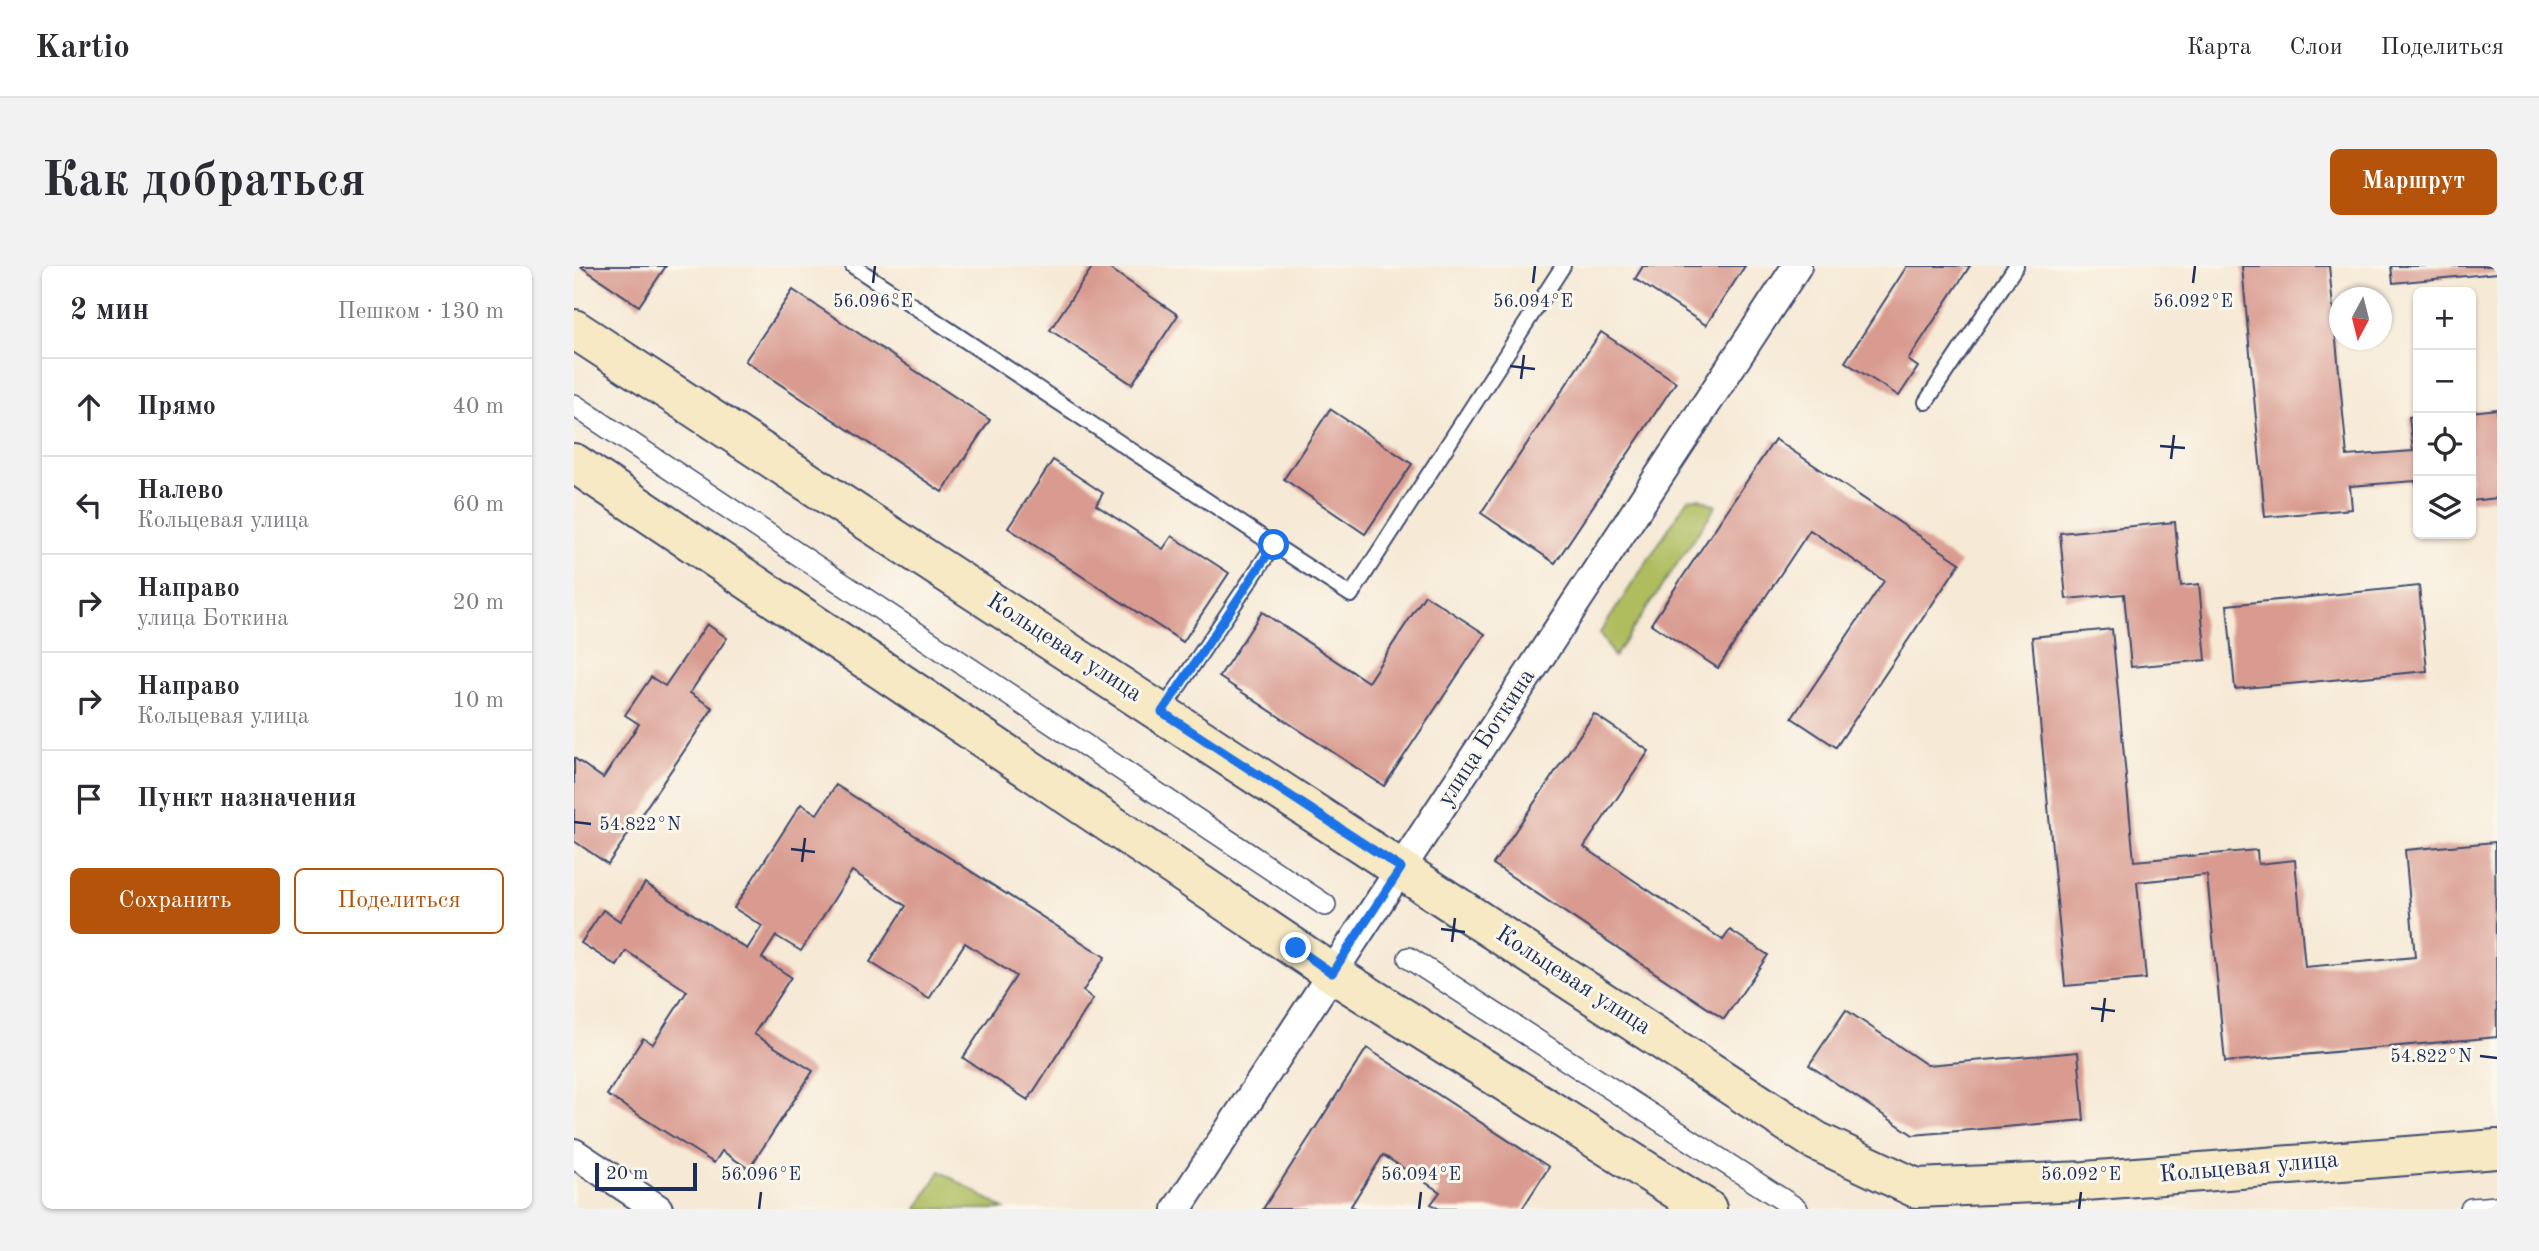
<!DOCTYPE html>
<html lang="ru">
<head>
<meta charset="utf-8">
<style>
	body { margin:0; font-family:"Old Standard TT",serif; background:#f2f2f3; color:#2b2b33 }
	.controls { position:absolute; right:21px; top:21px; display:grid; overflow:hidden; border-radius:10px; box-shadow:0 2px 5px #0004 }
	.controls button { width:63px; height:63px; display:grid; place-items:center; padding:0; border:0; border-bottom:2px solid #e1e1e2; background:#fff; color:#2b2b33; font:35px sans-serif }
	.compass { position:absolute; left:1755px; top:21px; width:63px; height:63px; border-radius:50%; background:#fff; box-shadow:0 2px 5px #0004; rotate:187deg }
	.scale { position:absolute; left:21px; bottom:18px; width:102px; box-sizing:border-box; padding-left:7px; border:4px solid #1b2f5e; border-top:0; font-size:19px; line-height:24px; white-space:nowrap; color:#1b2f5e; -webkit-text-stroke:5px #fbf7ec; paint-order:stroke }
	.stop { position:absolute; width:21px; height:21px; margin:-16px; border:5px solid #1a73e8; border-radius:50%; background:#fff }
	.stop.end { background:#1a73e8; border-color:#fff; box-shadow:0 2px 7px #0008 }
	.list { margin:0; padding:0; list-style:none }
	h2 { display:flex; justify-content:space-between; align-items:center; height:91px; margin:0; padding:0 28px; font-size:30px }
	h2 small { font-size:23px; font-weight:400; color:#7c7c81 }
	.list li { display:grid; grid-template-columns:46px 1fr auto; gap:21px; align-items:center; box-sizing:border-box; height:98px; padding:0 28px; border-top:2px solid #e1e1e2 }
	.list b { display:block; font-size:26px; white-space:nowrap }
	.list p { margin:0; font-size:23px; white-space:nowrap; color:#7c7c81 }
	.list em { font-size:23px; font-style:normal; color:#7c7c81 }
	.actions { display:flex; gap:14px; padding:21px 28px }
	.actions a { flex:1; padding:16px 0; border:2px solid #b45309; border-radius:10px; text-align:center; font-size:24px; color:#b45309 }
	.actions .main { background:#b45309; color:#fff }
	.icon { flex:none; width:38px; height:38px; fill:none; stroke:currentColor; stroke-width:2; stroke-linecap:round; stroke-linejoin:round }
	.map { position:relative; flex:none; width:1923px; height:943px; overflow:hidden; border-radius:10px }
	header { display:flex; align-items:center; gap:42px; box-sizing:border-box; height:98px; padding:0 35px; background:#fff; border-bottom:2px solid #e1e1e2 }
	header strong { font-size:33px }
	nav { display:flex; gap:38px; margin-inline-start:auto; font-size:24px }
	.intro { display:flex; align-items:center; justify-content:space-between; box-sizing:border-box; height:168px; padding:0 42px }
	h1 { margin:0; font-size:49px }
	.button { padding:18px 32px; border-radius:10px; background:#b45309; color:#fff; font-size:24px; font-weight:700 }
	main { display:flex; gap:42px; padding:0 42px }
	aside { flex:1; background:#fff; border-radius:10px; box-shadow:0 2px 5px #0004 }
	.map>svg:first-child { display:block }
	.green { fill:#afbd5f; stroke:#65765e; stroke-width:2 }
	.building { fill:#d99b90 }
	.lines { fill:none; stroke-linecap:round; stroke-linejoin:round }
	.service-casing { stroke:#3c4b70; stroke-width:18 }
	.pedestrian-casing { stroke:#3c4b70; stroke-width:24 }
	.minor-casing { stroke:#3c4b70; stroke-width:32 }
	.secondary-casing { stroke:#3c4b70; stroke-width:42 }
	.service { stroke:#fff; stroke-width:14 }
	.pedestrian { stroke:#fff; stroke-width:21 }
	.minor { stroke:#fff; stroke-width:28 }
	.secondary { stroke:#f6e9c3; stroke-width:38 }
	.route { stroke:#1a73e8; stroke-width:9 }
	.ticks { fill:none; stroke:#1b2f5e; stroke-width:2.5 }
	.labels { text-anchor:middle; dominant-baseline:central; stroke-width:6; stroke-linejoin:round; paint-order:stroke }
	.street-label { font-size:24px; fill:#1b2f5e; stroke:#fbf7ec }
	.ticks-label { font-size:18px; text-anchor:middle; fill:#1b2f5e; stroke:#fbf7ec; stroke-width:6; stroke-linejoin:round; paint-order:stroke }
</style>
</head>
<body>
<header>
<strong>Kartio</strong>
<nav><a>Карта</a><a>Слои</a><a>Поделиться</a></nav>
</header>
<div class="intro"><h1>Как добраться</h1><a class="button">Маршрут</a></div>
<main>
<aside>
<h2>2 мин<small>Пешком · 130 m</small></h2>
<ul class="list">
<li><svg class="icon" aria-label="ahead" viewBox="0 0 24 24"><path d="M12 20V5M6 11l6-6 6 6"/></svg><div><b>Прямо</b></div><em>40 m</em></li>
<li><svg class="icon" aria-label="left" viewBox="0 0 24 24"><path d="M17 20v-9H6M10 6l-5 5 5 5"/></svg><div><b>Налево</b><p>Кольцевая улица</p></div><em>60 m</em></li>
<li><svg class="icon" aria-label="right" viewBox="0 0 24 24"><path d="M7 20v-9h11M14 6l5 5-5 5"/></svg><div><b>Направо</b><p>улица Боткина</p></div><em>20 m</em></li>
<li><svg class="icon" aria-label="right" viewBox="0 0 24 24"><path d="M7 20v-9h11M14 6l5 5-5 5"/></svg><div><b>Направо</b><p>Кольцевая улица</p></div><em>10 m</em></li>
<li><svg class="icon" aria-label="arrive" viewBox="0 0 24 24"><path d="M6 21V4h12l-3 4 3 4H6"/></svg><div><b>Пункт назначения</b></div></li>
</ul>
<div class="actions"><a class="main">Сохранить</a><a>Поделиться</a></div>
</aside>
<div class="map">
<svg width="1923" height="943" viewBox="0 0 1923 943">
	<rect width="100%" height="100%" fill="#fbf7ec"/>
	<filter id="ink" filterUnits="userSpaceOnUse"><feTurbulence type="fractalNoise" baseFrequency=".0143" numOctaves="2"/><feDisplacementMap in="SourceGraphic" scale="14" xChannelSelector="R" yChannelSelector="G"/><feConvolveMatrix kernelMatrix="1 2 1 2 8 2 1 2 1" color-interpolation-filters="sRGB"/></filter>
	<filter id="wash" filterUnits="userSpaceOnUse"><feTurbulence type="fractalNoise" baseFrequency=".00686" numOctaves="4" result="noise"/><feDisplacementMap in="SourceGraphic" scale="28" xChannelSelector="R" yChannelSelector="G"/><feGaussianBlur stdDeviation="1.57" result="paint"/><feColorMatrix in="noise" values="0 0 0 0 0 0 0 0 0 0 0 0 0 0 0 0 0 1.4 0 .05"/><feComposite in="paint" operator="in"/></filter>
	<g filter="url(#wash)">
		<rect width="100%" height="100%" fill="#f6e9d5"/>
		<!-- green -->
		<g class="green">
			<polygon points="1125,232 1142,240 1040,391 1026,367 1114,233"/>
			<polygon points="366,905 430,943 343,943"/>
		</g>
		<g id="blocks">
			<!-- building -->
			<g class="building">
				<polygon points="6,0 92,0 65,40"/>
				<polygon points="519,0 532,0 604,49 558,118 476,64"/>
				<polygon points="1069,0 1171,0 1132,59 1061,13"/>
				<polygon points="1333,0 1396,0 1334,94 1344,101 1325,130 1271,96"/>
				<polygon points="1668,0 1755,0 1773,190 1839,185 1835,151 1844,150 1844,225 1841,215 1776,220 1778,243 1691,251"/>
				<polygon points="1817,0 1923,0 1923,7 1819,17"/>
				<polygon points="219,24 416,154 368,226 171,95"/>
				<polygon points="1027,66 1102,116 981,297 907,247"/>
				<polygon points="756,143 838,198 791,268 710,213"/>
				<polygon points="1923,143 1923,232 1897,235 1897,146"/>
				<polygon points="1201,173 1386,297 1262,481 1218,452 1310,315 1236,264 1144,402 1077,358"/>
				<polygon points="479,194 529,227 522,239 589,283 598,270 655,307 609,376 434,262"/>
				<polygon points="1601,256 1607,320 1625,318 1632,394 1557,401 1550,328 1492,333 1486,267"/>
				<polygon points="1845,320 1853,405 1661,423 1653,339"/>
				<polygon points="851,329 911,368 810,520 645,411 688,346 794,416"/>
				<polygon points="133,358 153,372 116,427 139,442 34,598 0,575 0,492 29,512 65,458 51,449 77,411 91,420"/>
				<polygon points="1538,363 1560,595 1683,584 1684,598 1721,594 1731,701 1841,691 1831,584 1921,576 1923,771 1651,796 1633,609 1563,616 1572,713 1491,720 1458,371"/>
				<polygon points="1020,448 1075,485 1010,581 1149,674 1156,664 1194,689 1150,753 919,598"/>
				<polygon points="262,519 531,691 509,725 519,733 454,834 389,792 442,710 391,677 355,733 296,696 332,640 278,605 227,685 202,670 188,692 217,711 180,768 239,805 175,903 148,885 140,897 33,829 69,772 79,778 113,725 52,685 43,700 7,677 29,644 46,655 71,617 173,683 188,660 160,642 227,538 243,548"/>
				<polygon points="1272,744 1353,799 1504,786 1510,854 1339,869 1235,799"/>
				<polygon points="793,782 975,901 948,943 865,943 857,938 866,926 809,889 777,940 782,943 689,943"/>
			</g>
		</g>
	</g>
	<g filter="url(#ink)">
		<use href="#blocks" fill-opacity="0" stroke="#3c4b70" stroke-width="2"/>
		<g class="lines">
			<!-- service casing -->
			<g class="service-casing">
				<g id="service">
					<polyline points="279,0 700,279"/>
					<polyline points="1352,136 1442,0"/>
					<polyline points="588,445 700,279 777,329 989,0"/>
				</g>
			</g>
			<!-- pedestrian casing -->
			<g class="pedestrian-casing">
				<g id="pedestrian">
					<polyline points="0,139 751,639"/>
					<polyline points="835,692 1223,943"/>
					<polyline points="1897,943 1923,941"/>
				</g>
			</g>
			<!-- minor casing -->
			<g class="minor-casing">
				<g id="minor">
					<polyline points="0,887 84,943"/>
					<polyline points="603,943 1223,0"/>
				</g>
			</g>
			<!-- secondary casing -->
			<g class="secondary-casing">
				<g id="secondary">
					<polyline points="0,63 1242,875 1342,922 1511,915 1923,883"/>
					<polyline points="0,197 758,707 1133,943"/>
				</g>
			</g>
			<!-- service -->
			<use href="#service" class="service"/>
			<!-- pedestrian -->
			<use href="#pedestrian" class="pedestrian"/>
			<!-- minor -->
			<use href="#minor" class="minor"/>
			<!-- secondary -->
			<use href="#secondary" class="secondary"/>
		</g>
	</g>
	<g class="lines" filter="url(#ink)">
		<!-- route -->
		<polyline class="route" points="700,279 588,446 827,602 758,707 722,682"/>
	</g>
	<!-- ticks -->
	<path class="ticks" d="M299 17 301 0M959 17 961 0M1619 17 1621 0M936 100 961 103M947 113 950 89M1586 180 1611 182M1597 193 1600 169M0 556 17 558M217 583 241 586M228 596 231 572M867 663 891 666M878 676 881 652M1517 742 1541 745M1528 756 1531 732M1906 790 1923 792M185 943 187 926M845 943 847 926M1505 943 1507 926"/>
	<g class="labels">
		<!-- street labels -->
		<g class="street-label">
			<text transform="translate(490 382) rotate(33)">Кольцевая улица</text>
			<text transform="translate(913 472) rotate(-57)">улица Боткина</text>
			<text transform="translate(999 715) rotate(33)">Кольцевая улица</text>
			<text transform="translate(1675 902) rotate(-5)">Кольцевая улица</text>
		</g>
	</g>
	<g class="ticks-label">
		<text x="299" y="41">56.096°E</text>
		<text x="959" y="41">56.094°E</text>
		<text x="1619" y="41">56.092°E</text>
		<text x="66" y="564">54.822°N</text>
		<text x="1857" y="796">54.822°N</text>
		<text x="187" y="914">56.096°E</text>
		<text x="847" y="914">56.094°E</text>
		<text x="1507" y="914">56.092°E</text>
	</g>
</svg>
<div class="controls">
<button>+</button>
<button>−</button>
<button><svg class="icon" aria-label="locate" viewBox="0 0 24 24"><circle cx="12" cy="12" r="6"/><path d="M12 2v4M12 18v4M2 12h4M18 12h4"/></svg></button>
<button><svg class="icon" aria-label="layers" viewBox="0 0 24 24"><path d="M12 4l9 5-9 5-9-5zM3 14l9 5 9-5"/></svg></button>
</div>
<svg class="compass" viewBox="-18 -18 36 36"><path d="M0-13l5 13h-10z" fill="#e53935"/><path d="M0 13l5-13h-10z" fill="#7c7c81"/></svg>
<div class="scale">20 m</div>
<div class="stop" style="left:700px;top:279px"></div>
<div class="stop end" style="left:722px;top:682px"></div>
</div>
</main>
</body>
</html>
